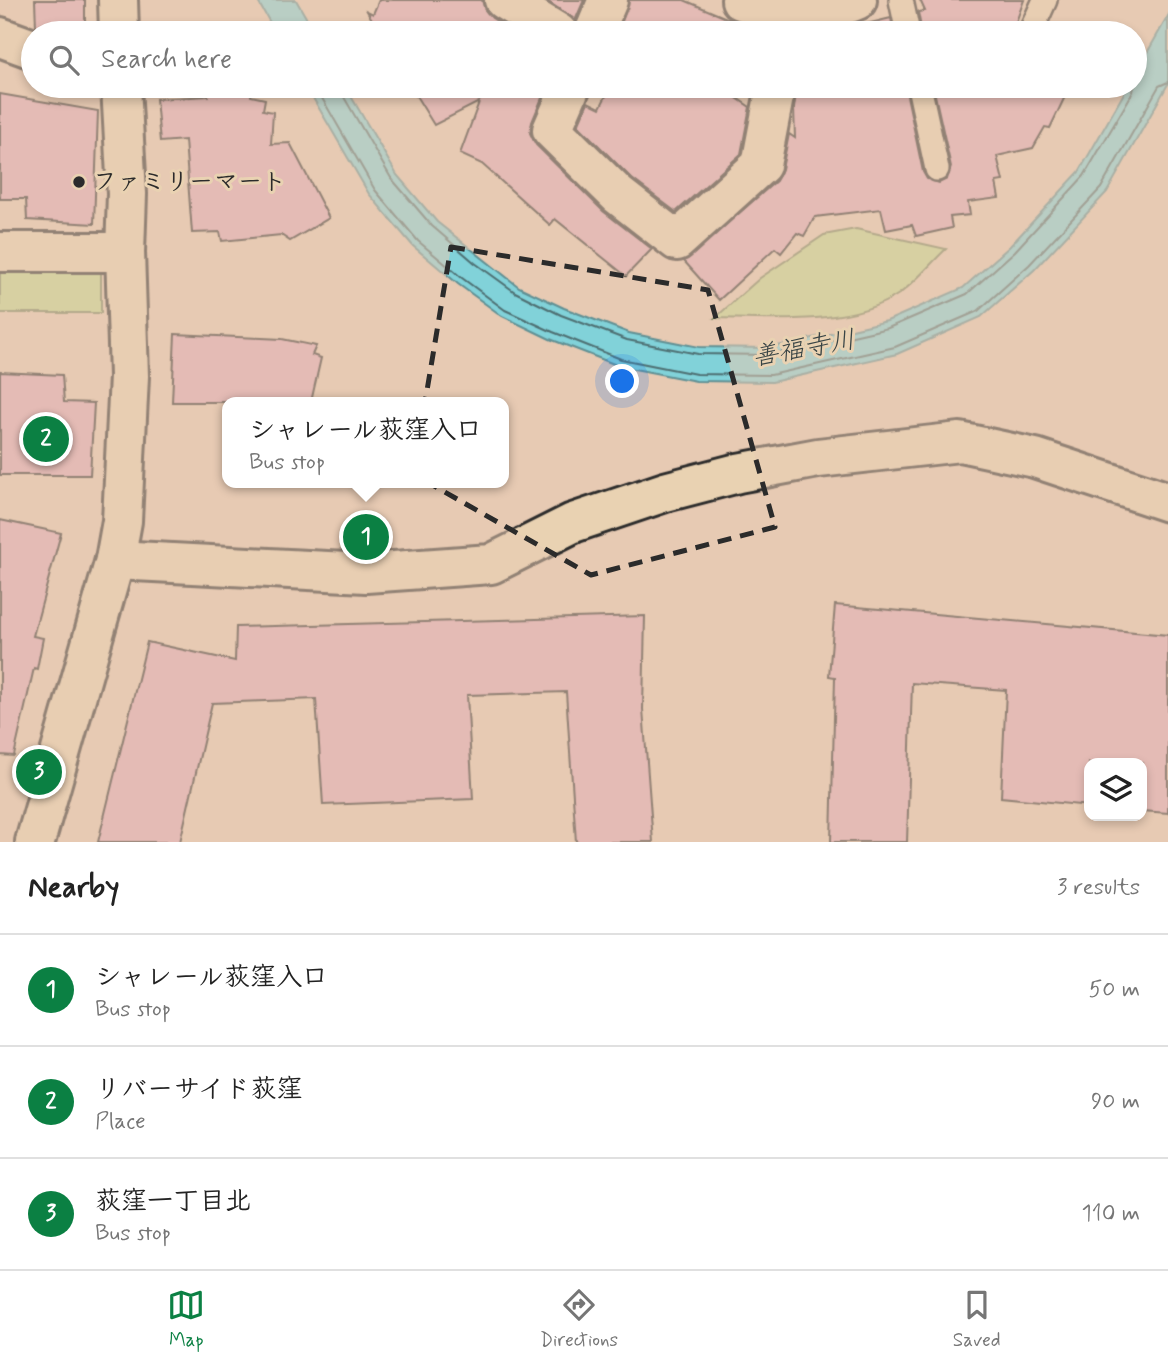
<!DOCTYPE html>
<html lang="en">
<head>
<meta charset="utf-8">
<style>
	body { margin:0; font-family:Mynerve,"Klee One",sans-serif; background:#f2f2f2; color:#222 }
	.controls { position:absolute; right:21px; bottom:21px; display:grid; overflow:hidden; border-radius:14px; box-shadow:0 4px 10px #0003 }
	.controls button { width:63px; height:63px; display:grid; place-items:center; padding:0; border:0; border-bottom:2px solid #e0e0e0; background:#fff; color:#222; font:35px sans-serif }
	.you { position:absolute; left:623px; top:382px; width:24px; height:24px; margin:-18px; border:5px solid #fff; border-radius:50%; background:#1a73e8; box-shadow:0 0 0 10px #1a73e833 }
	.badge { display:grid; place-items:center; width:46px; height:46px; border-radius:50%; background:#0b8043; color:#fff; font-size:23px; font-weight:700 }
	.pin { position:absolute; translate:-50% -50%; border:4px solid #fff; box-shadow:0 2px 7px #0006 }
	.popup { position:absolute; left:222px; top:397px; width:287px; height:91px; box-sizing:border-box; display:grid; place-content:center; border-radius:14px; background:#fff; filter:drop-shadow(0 2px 5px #0005); font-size:23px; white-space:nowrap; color:#767676 }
	.popup b { font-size:26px; color:#222 }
	.popup::after { content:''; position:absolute; left:50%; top:100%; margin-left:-14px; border:14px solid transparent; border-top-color:#fff }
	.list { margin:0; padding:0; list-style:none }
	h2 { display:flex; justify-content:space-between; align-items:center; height:91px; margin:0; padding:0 28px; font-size:30px }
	h2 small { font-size:23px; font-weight:400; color:#767676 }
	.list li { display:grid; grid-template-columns:46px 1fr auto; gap:21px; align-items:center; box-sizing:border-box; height:112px; padding:0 28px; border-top:2px solid #e0e0e0 }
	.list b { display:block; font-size:26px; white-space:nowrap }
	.list p { margin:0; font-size:23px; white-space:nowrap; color:#767676 }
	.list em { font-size:23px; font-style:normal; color:#767676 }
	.icon { flex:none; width:38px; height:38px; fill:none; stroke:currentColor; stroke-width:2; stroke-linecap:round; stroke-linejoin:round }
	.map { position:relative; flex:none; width:1168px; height:842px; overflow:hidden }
	.search { position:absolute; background:#fff; box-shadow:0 4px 10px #0003; left:21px; right:21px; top:21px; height:77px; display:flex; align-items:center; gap:18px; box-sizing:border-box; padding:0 24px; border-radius:38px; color:#767676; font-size:26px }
	.sheet { height:427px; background:#fff }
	nav { display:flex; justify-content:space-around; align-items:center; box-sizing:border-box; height:98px; border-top:2px solid #e0e0e0; background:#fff; font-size:19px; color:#767676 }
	nav a { display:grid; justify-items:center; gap:4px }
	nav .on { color:#0b8043 }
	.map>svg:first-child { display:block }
	.green { fill:#c3d88e; stroke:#77825c; stroke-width:2 }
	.water { fill:#81d2d9; stroke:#5f8f93; stroke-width:2 }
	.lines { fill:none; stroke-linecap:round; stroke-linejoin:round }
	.shore { stroke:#4d6e71; stroke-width:2 }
	.building { fill:#e1a8b8; stroke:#2b2b2b; stroke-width:2 }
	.lane-casing { stroke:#2b2b2b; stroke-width:28 }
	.street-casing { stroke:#2b2b2b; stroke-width:44 }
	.secondary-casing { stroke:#2b2b2b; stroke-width:44 }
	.lane { stroke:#e9d2b2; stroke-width:23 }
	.street { stroke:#e9d2b2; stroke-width:38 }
	.secondary { stroke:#e9d2b2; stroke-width:38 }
	.marked { fill:none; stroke:#2b2b2b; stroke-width:5; stroke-dasharray:14 9; stroke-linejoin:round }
	.poi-dot { fill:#2b2b2b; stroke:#e9d2b2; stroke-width:2.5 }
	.labels { text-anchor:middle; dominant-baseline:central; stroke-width:6; stroke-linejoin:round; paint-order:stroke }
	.poi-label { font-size:24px; font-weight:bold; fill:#2b2b2b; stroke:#e9d2b2; text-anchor:start }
	.water-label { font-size:26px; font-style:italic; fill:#384445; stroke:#e9d2b2 }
</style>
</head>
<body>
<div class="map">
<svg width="1168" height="842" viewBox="0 0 1168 842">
	<rect width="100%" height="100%" fill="#e7cab3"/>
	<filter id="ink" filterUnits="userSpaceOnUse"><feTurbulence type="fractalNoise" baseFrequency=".0143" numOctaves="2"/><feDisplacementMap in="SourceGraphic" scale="14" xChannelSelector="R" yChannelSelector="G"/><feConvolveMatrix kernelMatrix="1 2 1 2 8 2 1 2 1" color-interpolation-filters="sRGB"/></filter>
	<g filter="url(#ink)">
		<!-- green -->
		<g class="green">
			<path d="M856 229 946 249C931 263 916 282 899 294 851 326 771 319 715 318L760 278 824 235Z"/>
			<polygon points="0,263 101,264 101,313 0,313"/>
		</g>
		<!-- water -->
		<g class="water">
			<polygon points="257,0 296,0 315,33 276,33"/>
			<polygon points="1168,16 1168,84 1107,192 1034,270 981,317 897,354 772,382 696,381 619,366 550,339 502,316 458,284 413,246 369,194 306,86 345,86 397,175 437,222 519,287 564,308 629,333 699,347 769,348 887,321 963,288 1010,246 1079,172 1128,86 1135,86 1135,74"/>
		</g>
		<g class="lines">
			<!-- shore -->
			<g class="shore">
				<polyline points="315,86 375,190 418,241 462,278 505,310 553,332 621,359 696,374 771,375 895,347 978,311 1029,265 1101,188 1159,86 1168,82"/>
				<polyline points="340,86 341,92 391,178 432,226 475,263 515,292 561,315 627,340 698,354 769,355 888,328 967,294 1015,251 1084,176 1133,92 1134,86"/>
			</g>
		</g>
		<!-- building -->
		<g class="building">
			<polygon points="35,0 85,0 85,33 47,33 36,27"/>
			<polygon points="379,0 482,0 485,10 492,18 516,33 380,33 367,11 373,14"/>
			<polygon points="546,0 584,0 575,21"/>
			<polygon points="629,0 684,0 762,33 618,33"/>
			<polygon points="920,0 1024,0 1012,33 922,33 918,12 925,11"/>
			<polygon points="891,18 894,33 847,33 846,29"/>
			<polygon points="208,86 251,86 251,96 265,99 263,110 273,112 271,144 290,143 329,218 290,241 281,235 222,241 220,232 192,233 185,140 160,142 156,99 208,96"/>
			<polygon points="410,86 547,86 532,122 530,133 536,145 603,211 652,249 626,276 555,219 550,225 482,164 460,154 479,102 434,125"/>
			<polygon points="611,86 719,86 750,107 741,154 676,212 632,179 578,125 588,102 600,108"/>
			<polygon points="797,86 905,86 923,172 927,179 939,183 947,179 951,167 933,86 1070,86 1050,128 1045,127 1033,148 997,156 1003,181 996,182 999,198 968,202 970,215 950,217 952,228 916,236 912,225 886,230 881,209 815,217 804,236 797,233 781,253 775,248 719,300 684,261 776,181 782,169 789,134 795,138 794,108"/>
			<polygon points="0,94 98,111 94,224 27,220 26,199 0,199"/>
			<polygon points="175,334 282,339 316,346 312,355 321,358 311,402 172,402"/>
			<polygon points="0,372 62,375 64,402 94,403 90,475 0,475"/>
			<polygon points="0,520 61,533 33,636 43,638 37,669 34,668 14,756 0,755"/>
			<polygon points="835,605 1168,635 1168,813 1142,811 1142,763 1089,763 1089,806 1001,797 1006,690 912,683 907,842 831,842 835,677 829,676"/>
			<polygon points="645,616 643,709 653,842 576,842 566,692 467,695 473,799 323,805 316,699 212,703 180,842 98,842 147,642 235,661 236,627"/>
		</g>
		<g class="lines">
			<!-- lane casing -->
			<g class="lane-casing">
				<g id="lane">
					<polyline points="901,0 908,33"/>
					<polyline points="1030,33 1045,0"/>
					<polyline points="919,86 937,169"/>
				</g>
			</g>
			<!-- street casing -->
			<g class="street-casing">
				<g id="street">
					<polyline points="504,0 558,33"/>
					<path d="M741 0C777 15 821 16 857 0"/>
					<polyline points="594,33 608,0"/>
					<polyline points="0,37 33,49"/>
					<polyline points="571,86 552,130 618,195 677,241 761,165 776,86"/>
					<polyline points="0,252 125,252"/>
					<polyline points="115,560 366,573 491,564 573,523 665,492 738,473 818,458 960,442 1035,458 1168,502"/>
				</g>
			</g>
			<!-- secondary casing -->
			<g class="secondary-casing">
				<g id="secondary">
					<polyline points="118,0 119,33"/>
					<polyline points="35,842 115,560 122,521 129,376 125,252 127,194 121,86"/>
				</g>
			</g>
			<!-- lane -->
			<use href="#lane" class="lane"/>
			<!-- street -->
			<use href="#street" class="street"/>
			<!-- secondary -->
			<use href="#secondary" class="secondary"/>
		</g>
	</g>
	<!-- marked area -->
	<path d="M0 0H1168V842H0ZM451 247 708 290 775 527 591 575 413 474Z" fill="#e7cab3" fill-opacity=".55" fill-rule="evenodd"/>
	<path class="marked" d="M451 247 708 290 775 527 591 575 413 474Z"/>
	<!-- markers -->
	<circle class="poi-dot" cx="79" cy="182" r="7"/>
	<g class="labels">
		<!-- poi labels -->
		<g class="poi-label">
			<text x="93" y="182">ファミリーマート</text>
		</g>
		<!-- water labels -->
		<g class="water-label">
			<text transform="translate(804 349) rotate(-10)">善福寺川</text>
		</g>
	</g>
</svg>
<div class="controls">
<button><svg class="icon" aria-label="layers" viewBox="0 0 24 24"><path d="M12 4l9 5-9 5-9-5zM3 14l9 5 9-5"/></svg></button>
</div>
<div class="you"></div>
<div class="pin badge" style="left:366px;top:537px">1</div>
<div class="popup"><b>シャレール荻窪入口</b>Bus stop</div>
<div class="pin badge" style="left:46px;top:439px">2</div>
<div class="pin badge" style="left:39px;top:772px">3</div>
<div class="search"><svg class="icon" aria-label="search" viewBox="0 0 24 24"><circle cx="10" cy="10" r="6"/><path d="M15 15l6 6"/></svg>Search here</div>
</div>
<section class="sheet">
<h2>Nearby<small>3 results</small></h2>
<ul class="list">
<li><span class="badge">1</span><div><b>シャレール荻窪入口</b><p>Bus stop</p></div><em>50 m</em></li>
<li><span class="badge">2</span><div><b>リバーサイド荻窪</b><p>Place</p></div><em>90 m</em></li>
<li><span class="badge">3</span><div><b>荻窪一丁目北</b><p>Bus stop</p></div><em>110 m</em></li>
</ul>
</section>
<nav>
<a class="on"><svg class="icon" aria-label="map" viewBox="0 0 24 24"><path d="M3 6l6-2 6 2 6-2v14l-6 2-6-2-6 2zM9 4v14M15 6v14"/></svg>Map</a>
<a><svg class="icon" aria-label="directions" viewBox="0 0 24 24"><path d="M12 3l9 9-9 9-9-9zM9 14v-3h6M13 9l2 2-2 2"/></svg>Directions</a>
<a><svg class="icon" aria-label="saved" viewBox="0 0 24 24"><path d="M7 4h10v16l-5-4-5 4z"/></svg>Saved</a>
</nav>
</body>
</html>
